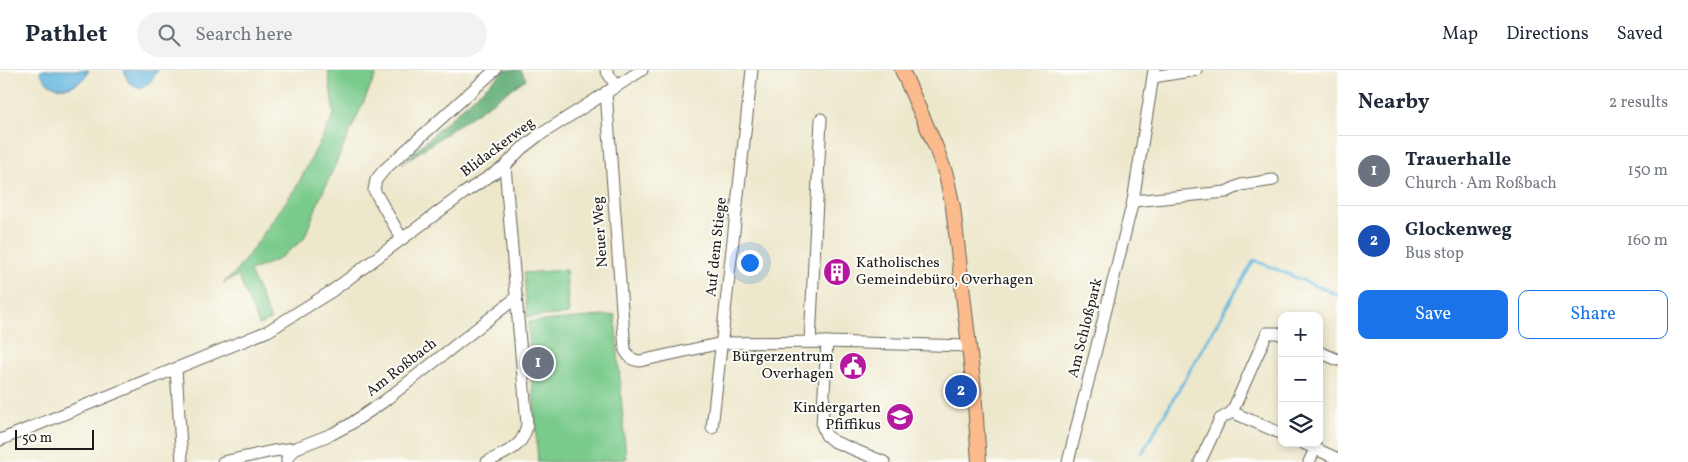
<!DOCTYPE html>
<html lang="en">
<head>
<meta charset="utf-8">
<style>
	body { margin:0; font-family:Vollkorn,serif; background:#f2f2f3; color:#1f2937 }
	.controls { position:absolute; right:15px; bottom:15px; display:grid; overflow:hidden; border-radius:10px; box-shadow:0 2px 8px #0003 }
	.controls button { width:45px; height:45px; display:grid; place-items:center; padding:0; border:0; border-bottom:1px solid #e0e1e3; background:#fff; color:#1f2937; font:25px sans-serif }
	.scale { position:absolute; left:15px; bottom:12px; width:79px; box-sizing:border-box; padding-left:5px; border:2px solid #1c1c1c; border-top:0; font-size:14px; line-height:18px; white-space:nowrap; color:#1c1c1c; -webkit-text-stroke:4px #fdfcf7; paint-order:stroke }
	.you { position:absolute; left:749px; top:192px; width:18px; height:18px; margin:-12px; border:4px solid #fff; border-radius:50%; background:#1a73e8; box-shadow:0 0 0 8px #1a73e833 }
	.badge { display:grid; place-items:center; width:32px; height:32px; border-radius:50%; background:#1a73e8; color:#fff; font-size:16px; font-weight:700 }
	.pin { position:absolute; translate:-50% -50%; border:2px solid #fff; box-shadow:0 1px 5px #0006 }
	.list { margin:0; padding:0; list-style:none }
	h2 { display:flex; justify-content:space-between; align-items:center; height:65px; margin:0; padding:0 20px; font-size:21px }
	h2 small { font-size:16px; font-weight:400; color:#747a83 }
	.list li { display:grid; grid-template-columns:32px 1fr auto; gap:15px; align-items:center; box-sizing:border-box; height:70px; padding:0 20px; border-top:1px solid #e0e1e3 }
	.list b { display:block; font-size:19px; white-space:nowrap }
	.list p { margin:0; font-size:16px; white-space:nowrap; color:#747a83 }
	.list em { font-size:16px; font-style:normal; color:#747a83 }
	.actions { display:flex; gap:10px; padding:15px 20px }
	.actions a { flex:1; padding:11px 0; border:1px solid #1a73e8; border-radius:10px; text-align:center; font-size:18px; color:#1a73e8 }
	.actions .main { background:#1a73e8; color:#fff }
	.icon { flex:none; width:28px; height:28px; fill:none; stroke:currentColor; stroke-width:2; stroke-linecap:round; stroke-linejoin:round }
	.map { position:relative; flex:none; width:1338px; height:392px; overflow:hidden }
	header { display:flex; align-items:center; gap:30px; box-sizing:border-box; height:70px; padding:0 25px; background:#fff; border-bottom:1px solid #e0e1e3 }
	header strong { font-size:24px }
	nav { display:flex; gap:28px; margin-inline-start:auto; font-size:18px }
	.search { width:350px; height:45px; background:#f2f2f3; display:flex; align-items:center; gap:12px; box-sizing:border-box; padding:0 18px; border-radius:28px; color:#747a83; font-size:19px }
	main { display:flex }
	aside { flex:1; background:#fff }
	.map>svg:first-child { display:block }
	.green { fill:#79ca8b; stroke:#4a7354 }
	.forest { fill:#62ae77; stroke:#3f654a }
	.water { fill:#66b8e1; stroke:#416a7e }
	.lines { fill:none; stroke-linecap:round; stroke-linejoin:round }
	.stream { stroke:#66b8e1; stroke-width:3 }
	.minor-casing { stroke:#656359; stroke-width:13 }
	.major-casing { stroke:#656359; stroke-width:16 }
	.minor { stroke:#fff; stroke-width:11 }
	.major { stroke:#fbbb8d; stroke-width:14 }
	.labels { text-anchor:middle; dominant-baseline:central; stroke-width:4; stroke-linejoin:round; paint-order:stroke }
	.street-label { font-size:15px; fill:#1c1c1c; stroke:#fdfcf7 }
	.poi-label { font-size:15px; fill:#1c1c1c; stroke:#fdfcf7; text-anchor:end }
</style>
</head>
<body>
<header>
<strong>Pathlet</strong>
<div class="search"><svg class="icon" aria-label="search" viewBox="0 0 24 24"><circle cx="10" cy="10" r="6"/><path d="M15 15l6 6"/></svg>Search here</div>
<nav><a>Map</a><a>Directions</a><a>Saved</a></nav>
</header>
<main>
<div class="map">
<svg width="1338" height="392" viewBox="0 0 1338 392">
	<rect width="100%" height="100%" fill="#fdfcf7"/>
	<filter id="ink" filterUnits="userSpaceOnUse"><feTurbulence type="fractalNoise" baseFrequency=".02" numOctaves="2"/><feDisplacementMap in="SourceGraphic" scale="10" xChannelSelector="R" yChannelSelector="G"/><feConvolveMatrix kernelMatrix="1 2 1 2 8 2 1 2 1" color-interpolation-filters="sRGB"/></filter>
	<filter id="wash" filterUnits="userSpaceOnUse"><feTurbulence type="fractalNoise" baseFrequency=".0096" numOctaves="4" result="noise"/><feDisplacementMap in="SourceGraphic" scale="20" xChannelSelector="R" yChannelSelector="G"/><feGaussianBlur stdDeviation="1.12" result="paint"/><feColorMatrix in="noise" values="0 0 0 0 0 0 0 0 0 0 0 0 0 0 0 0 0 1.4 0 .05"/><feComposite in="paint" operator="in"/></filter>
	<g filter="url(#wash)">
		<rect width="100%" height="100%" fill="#ede7cb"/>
		<!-- green -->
		<g class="green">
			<polygon points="328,0 378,0 317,135 304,169 277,190 250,201 271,250 259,255 238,206 223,213 235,203 244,191 297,116 334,45"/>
			<polygon points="566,200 569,244 527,247 524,203"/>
			<polygon points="615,245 626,389 593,392 538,392 528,252"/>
		</g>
		<!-- forest -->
		<polygon class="forest" points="505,0 521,0 526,9 402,94 446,52"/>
		<!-- water -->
		<g class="water">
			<path d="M40 0H89C80 21 47 26 40 0Z"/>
			<polygon points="124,0 158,0 150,12 140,18 128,12"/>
		</g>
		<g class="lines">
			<!-- stream -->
			<polyline class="stream" points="1142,383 1254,190 1338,225"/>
		</g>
	</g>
	<g filter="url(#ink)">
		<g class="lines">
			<!-- minor casing -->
			<g class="minor-casing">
				<g id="minor">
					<polyline points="606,0 616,16"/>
					<polyline points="1153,7 1196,0"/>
					<path d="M606 22 625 280C629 287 631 290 640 291L722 273 827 272 968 276"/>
					<polyline points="1133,131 1226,122 1241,115 1273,110"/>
					<polyline points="402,169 374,120 376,110 384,100 495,0"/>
					<polyline points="810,272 821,49"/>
					<polyline points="827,272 822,355 826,365 833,371 884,392"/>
					<polyline points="1319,282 1338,290"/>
					<polyline points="176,299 182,392"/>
					<polyline points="1232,342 1282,364"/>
					<polyline points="712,358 752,0"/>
					<polyline points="0,370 268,261 332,221 464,123 505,96 521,79 538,66 642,0"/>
					<polyline points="1303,373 1338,389"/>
					<polyline points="223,392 273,381 296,378 332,364 349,355 383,332 517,227"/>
					<polyline points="287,392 287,388 296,378"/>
					<path d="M487 392C506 382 524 378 527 354L505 96"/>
					<polyline points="1068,392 1133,131 1154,0"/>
					<polyline points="1200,392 1220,349 1232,342 1267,263 1277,263 1282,265"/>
					<polyline points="1309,392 1315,379"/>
				</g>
			</g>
			<!-- major casing -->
			<g class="major-casing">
				<polyline id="major" points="902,0 935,75 946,105 953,137 974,320 979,392"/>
			</g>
			<!-- minor -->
			<use href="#minor" class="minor"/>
			<!-- major -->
			<use href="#major" class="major"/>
		</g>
	</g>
	<!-- icons -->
	<defs>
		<g id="building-disc" transform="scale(1.4375)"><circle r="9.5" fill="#b5179e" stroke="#fdfcf7"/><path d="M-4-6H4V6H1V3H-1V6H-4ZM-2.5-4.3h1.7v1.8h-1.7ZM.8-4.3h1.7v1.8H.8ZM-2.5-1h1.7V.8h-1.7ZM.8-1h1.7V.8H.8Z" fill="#fff"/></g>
		<g id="civic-disc" transform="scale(1.4375)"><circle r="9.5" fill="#b5179e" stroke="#fdfcf7"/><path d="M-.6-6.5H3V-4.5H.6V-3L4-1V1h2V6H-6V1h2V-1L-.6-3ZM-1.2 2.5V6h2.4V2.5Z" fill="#fff"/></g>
		<g id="school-disc" transform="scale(1.4375)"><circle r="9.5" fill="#b5179e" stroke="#fdfcf7"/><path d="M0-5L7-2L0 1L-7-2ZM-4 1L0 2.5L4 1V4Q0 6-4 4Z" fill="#fff"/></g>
	</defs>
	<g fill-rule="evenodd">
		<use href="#building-disc" x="837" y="202"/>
		<use href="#civic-disc" x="853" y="296"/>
		<use href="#school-disc" x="900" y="347"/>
	</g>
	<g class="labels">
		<!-- street labels -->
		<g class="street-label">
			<text transform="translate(498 78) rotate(-37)">Blidackerweg</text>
			<text transform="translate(601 162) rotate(-94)">Neuer Weg</text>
			<text transform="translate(717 177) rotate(-84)">Auf dem Stiege</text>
			<text transform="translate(1086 258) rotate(-76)">Am Schloßpark</text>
			<text transform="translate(402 298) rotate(-38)">Am Roßbach</text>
		</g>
		<!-- poi labels -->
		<g class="poi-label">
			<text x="856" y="193" text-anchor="start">Katholisches<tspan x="856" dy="17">Gemeindebüro, Overhagen</tspan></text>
			<text x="834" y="287">Bürgerzentrum<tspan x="834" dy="17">Overhagen</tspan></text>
			<text x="881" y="338">Kindergarten<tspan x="881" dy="17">Pfiffikus</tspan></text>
		</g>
	</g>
</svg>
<div class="controls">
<button>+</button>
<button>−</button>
<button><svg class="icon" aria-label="layers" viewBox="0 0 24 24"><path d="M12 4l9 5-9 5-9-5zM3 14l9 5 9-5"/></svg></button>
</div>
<div class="scale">50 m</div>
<div class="you"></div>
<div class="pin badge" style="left:538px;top:293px;background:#6b7280">1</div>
<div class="pin badge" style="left:961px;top:321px;background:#1a4fb4">2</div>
</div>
<aside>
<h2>Nearby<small>2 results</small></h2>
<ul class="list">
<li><span class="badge" style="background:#6b7280">1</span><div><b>Trauerhalle</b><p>Church · Am Roßbach</p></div><em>150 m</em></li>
<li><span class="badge" style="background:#1a4fb4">2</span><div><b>Glockenweg</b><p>Bus stop</p></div><em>160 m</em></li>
</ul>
<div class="actions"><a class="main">Save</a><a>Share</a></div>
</aside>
</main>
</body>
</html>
